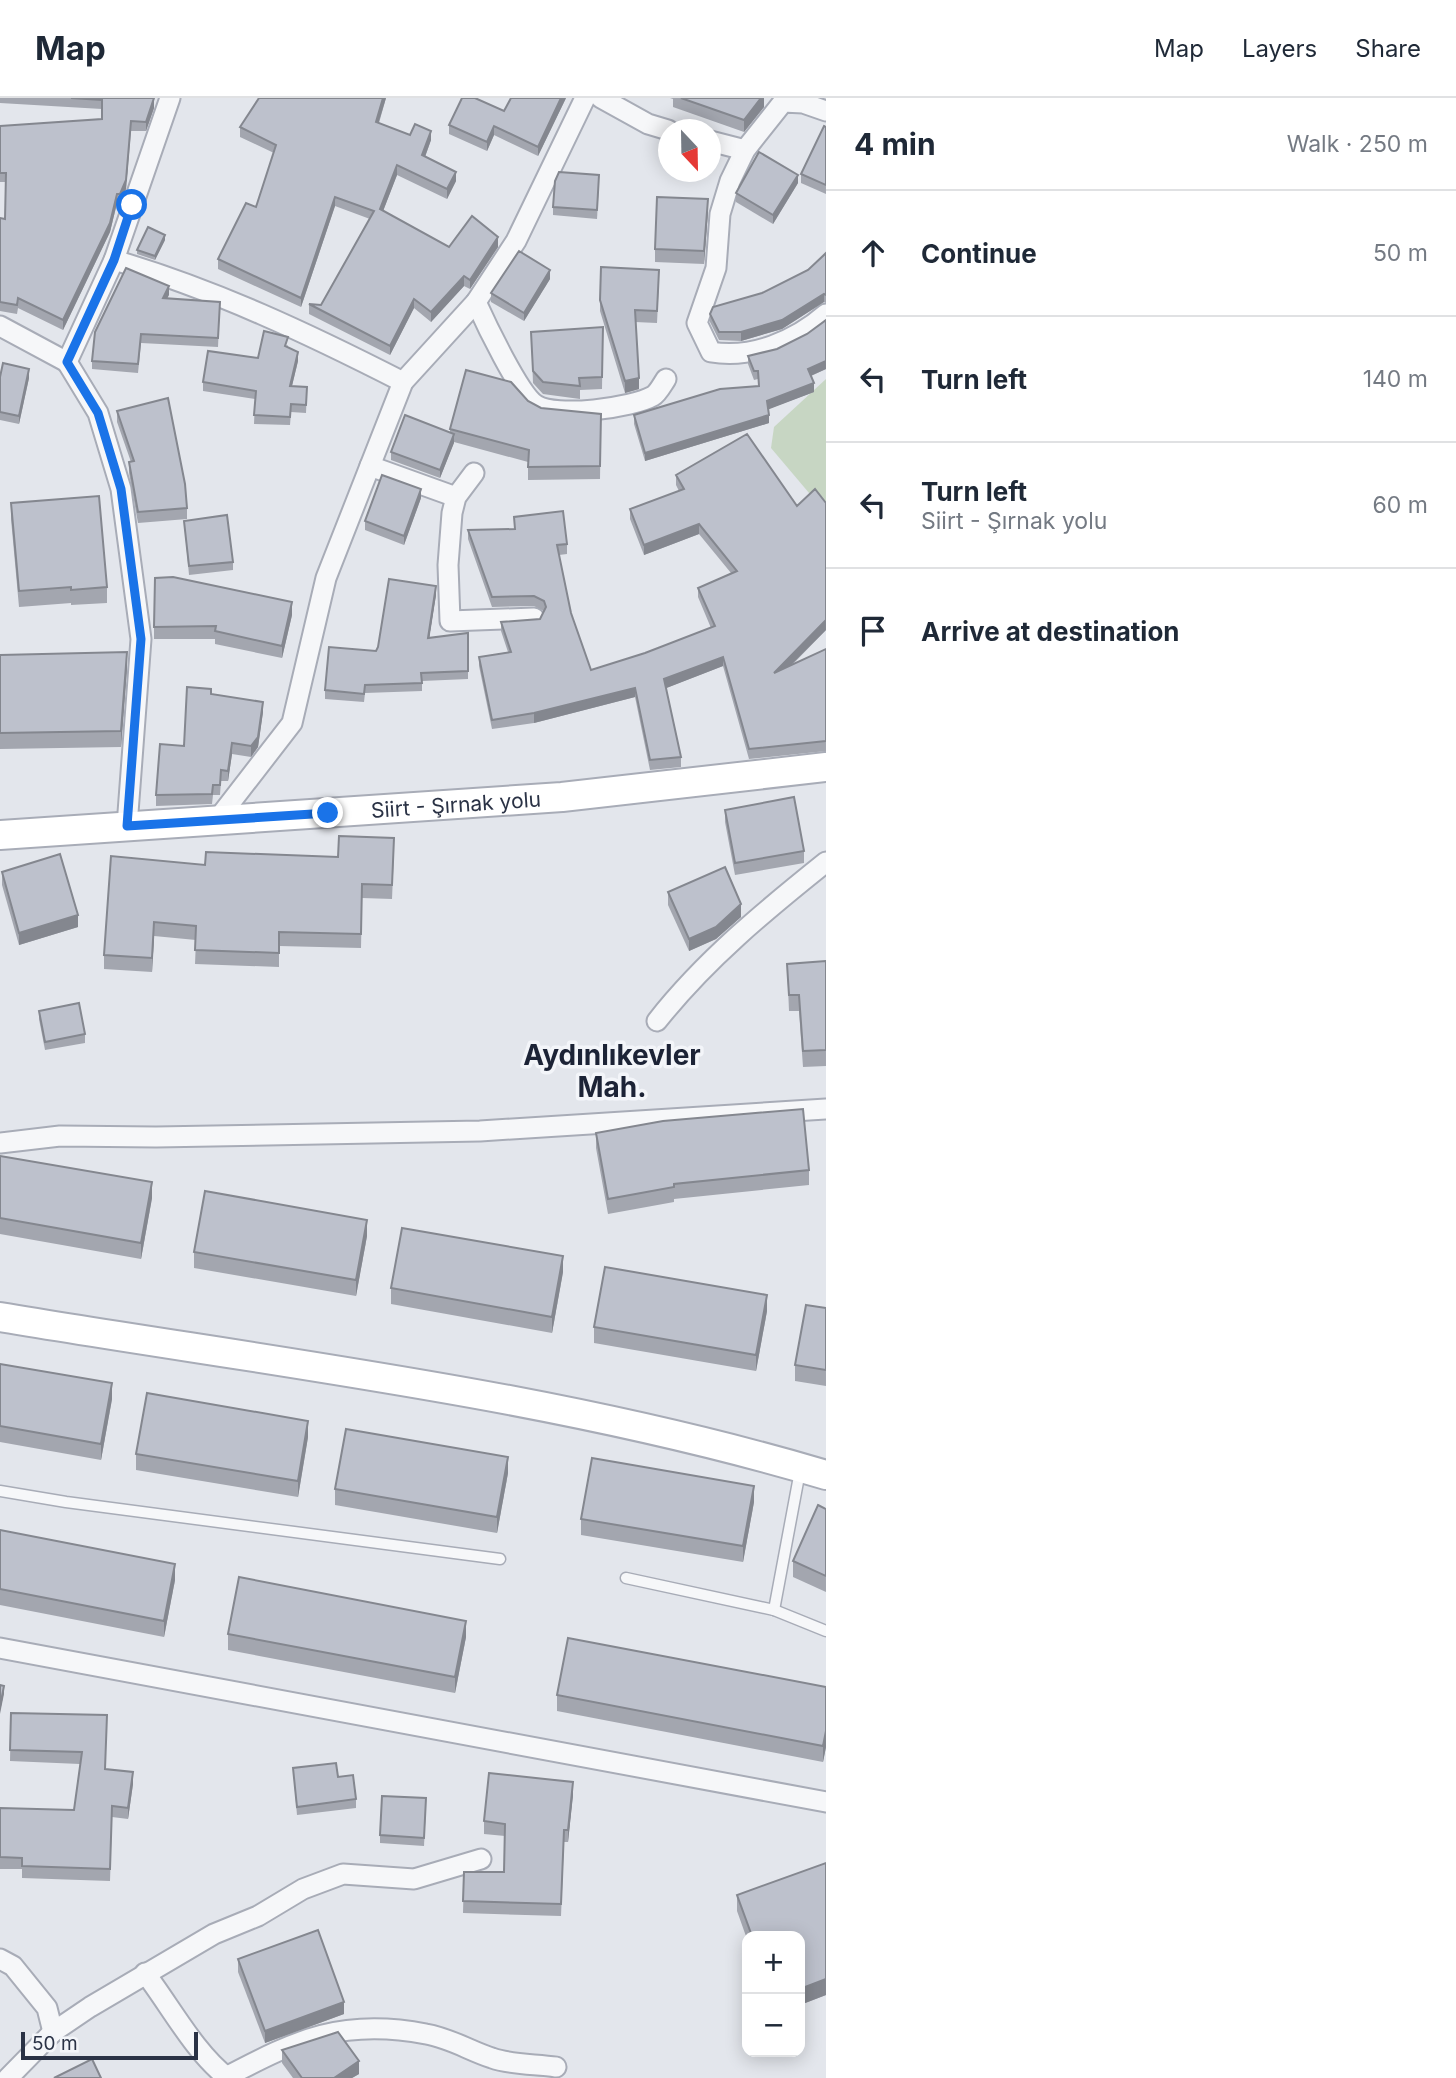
<!DOCTYPE html>
<html lang="en">
<head>
<meta charset="utf-8">
<style>
	body { margin:0; font-family:Inter,sans-serif; background:#f6f6f7; color:#1f2937 }
	.controls { position:absolute; right:21px; bottom:21px; display:grid; overflow:hidden; border-radius:14px; box-shadow:0 4px 18px #0003 }
	.controls button { width:63px; height:63px; display:grid; place-items:center; padding:0; border:0; border-bottom:2px solid #e0e1e3; background:#fff; color:#1f2937; font:35px sans-serif }
	.compass { position:absolute; left:658px; top:21px; width:63px; height:63px; border-radius:50%; background:#fff; box-shadow:0 4px 18px #0003; rotate:158deg }
	.scale { position:absolute; left:21px; bottom:18px; width:177px; box-sizing:border-box; padding-left:7px; border:4px solid #2a3245; border-top:0; font-size:19px; line-height:24px; white-space:nowrap; color:#2a3245; -webkit-text-stroke:5px #f3f5f9; paint-order:stroke }
	.stop { position:absolute; width:21px; height:21px; margin:-16px; border:5px solid #1a73e8; border-radius:50%; background:#fff }
	.stop.end { background:#1a73e8; border-color:#fff; box-shadow:0 2px 7px #0008 }
	.list { margin:0; padding:0; list-style:none }
	h2 { display:flex; justify-content:space-between; align-items:center; height:91px; margin:0; padding:0 28px; font-size:30px }
	h2 small { font-size:23px; font-weight:400; color:#747a83 }
	.list li { display:grid; grid-template-columns:46px 1fr auto; gap:21px; align-items:center; box-sizing:border-box; height:126px; padding:0 28px; border-top:2px solid #e0e1e3 }
	.list b { display:block; font-size:26px; white-space:nowrap }
	.list p { margin:0; font-size:23px; white-space:nowrap; color:#747a83 }
	.list em { font-size:23px; font-style:normal; color:#747a83 }
	.icon { flex:none; width:38px; height:38px; fill:none; stroke:currentColor; stroke-width:2; stroke-linecap:round; stroke-linejoin:round }
	.map { position:relative; flex:none; width:826px; height:1980px; overflow:hidden }
	header { display:flex; align-items:center; gap:42px; box-sizing:border-box; height:98px; padding:0 35px; background:#fff; border-bottom:2px solid #e0e1e3 }
	header strong { font-size:33px }
	nav { display:flex; gap:38px; margin-inline-start:auto; font-size:24px }
	main { display:flex }
	aside { flex:1; background:#fff }
	.map>svg:first-child { display:block }
	.green { fill:#c7d6c3 }
	.lines { fill:none; stroke-linecap:round; stroke-linejoin:round }
	.lane-casing { stroke:#a8acb7; stroke-width:13 }
	.street-casing { stroke:#a8acb7; stroke-width:23 }
	.secondary-casing { stroke:#a8acb7; stroke-width:32 }
	.lane { stroke:#f6f7f9; stroke-width:10 }
	.street { stroke:#f6f7f9; stroke-width:19 }
	.secondary { stroke:#fff; stroke-width:28 }
	.wall { fill:#a3a6af }
	.shaded-wall { fill:#84878f }
	.building { fill:#bdc1cc; stroke:#84878f; stroke-width:2 }
	.route { stroke:#1a73e8; stroke-width:9 }
	.labels { text-anchor:middle; dominant-baseline:central; stroke-width:7; stroke-linejoin:round; paint-order:stroke }
	.street-label { font-size:21px; fill:#2a3245; stroke:#f3f5f9 }
	.district-label { font-size:28px; font-weight:bold; fill:#1c2336; stroke:#f3f5f9 }
</style>
</head>
<body>
<header>
<strong>Map</strong>
<nav><a>Map</a><a>Layers</a><a>Share</a></nav>
</header>
<main>
<div class="map">
<svg width="826" height="1980" viewBox="0 0 826 1980">
	<rect width="100%" height="100%" fill="#e3e6ec"/>
	<!-- green -->
	<polygon class="green" points="826,281 826,415 771,350 774,329"/>
	<g class="lines">
		<!-- lane casing -->
		<g class="lane-casing">
			<g id="lane">
				<polyline points="0,1393 66,1404 500,1461"/>
				<polyline points="626,1480 774,1512 826,1533"/>
				<polyline points="774,1512 800,1373"/>
			</g>
		</g>
		<!-- street casing -->
		<g class="street-casing">
			<g id="street">
				<polyline points="601,0 648,26 668,32"/>
				<path d="M826 13 803 5 783 4 745 52 730 83 720 116 716 170 697 225 711 254C752 261 795 243 826 216"/>
				<polyline points="710,43 745,52"/>
				<path d="M114 162C216 192 309 236 403 284"/>
				<path d="M476 204C485 224 519 296 536 307 556 320 632 310 653 298 658 295 662 287 666 281"/>
				<polyline points="0,228 67,264 114,162 170,0"/>
				<polyline points="67,264 98,315 121,391 141,541 127,728"/>
				<polyline points="370,368 456,399"/>
				<polyline points="474,375 456,399 452,415 448,467 450,523 534,520"/>
				<polyline points="217,722 292,625 326,480 403,284 476,204 516,143 585,0"/>
				<path d="M657 923C705 862 766 812 826 764"/>
				<polyline points="0,1045 60,1038 156,1039 480,1033 826,1011"/>
				<polyline points="0,1550 826,1704"/>
				<polyline points="0,1861 13,1868 47,1910 53,1934"/>
				<path d="M145 1875C171 1909 195 1955 228 1980"/>
				<path d="M226 1979C298 1941 343 1920 426 1936 450 1940 470 1953 492 1960 511 1967 536 1966 556 1969"/>
				<polyline points="8,1980 53,1934 90,1909 214,1836 258,1818 303,1791 343,1776 414,1781 481,1761"/>
			</g>
		</g>
		<!-- secondary casing -->
		<g class="secondary-casing">
			<g id="secondary">
				<path id="s1" d="M0 737 562 699 826 669"/>
				<path d="M0 1219C276 1265 557 1297 826 1377"/>
			</g>
		</g>
		<!-- lane -->
		<use href="#lane" class="lane"/>
		<!-- street -->
		<use href="#street" class="street"/>
		<!-- secondary -->
		<use href="#secondary" class="secondary"/>
	</g>
	<!-- wall -->
	<g class="wall">
		<polygon points="0,0 154,0 154,10 146,33 131,33 126,91 120,106 117,105 110,134 63,232 18,210 17,216 0,213 0,120 5,121 6,84 0,84 0,28 102,21 102,11 0,5"/>
		<polygon points="386,0 379,25 410,37 431,42 425,59 456,83 447,101 397,77 383,113 449,149 498,149 470,191 464,188 431,224 414,210 390,257 309,216 309,206 321,207 370,121 335,108 301,209 218,171 218,161 256,109 274,55 240,39 240,29"/>
		<polygon points="566,0 538,58 494,37 487,53 449,36 449,27 504,13"/>
		<polygon points="670,0 764,0 764,9 744,34 673,9 673,1"/>
		<polygon points="826,29 826,96 801,85 801,76"/>
		<polygon points="798,85 773,126 736,104 736,95"/>
		<polygon points="599,86 597,121 553,117 553,109"/>
		<polygon points="708,113 704,166 655,164 655,151"/>
		<polygon points="165,142 155,162 137,156 137,152"/>
		<polygon points="826,155 826,205 824,204 782,231 741,243 719,242 710,224 710,216 762,195 808,172"/>
		<polygon points="550,181 524,223 491,204 491,195"/>
		<polygon points="659,183 657,225 635,224 639,291 625,295 600,213 600,202"/>
		<polygon points="169,197 167,200 220,204 218,249 141,245 138,275 92,271 92,263"/>
		<polygon points="826,222 826,271 811,278 814,294 768,311 769,325 645,363 634,326 634,317 759,288 758,281 754,282 748,266 748,258 777,251 807,236"/>
		<polygon points="603,229 602,291 580,292 580,301 543,296 533,285 531,234"/>
		<polygon points="288,247 287,249 298,263 292,288 307,289 306,315 291,314 290,327 254,326 255,301 203,293 203,284"/>
		<polygon points="0,279 29,280 19,326 0,322"/>
		<polygon points="528,303 541,310 601,316 600,381 528,382 528,364 454,344 440,380 391,362 391,354 450,335 450,331"/>
		<polygon points="117,313 187,410 187,421 138,425 129,375 129,364 131,364 117,324"/>
		<polygon points="676,377 797,408 826,405 826,532 792,567 826,551 826,653 749,661 723,568 666,590 681,659 681,669 650,672 635,599 534,625 492,631 479,568 479,559 508,554 501,533 501,524 540,521 544,513 534,508 492,509 468,441 468,432 514,431 514,419 567,446 567,456 559,457 571,515 591,572 645,555 711,530 698,499 698,490 731,475 699,436 644,457 630,421 630,411 679,393 676,387"/>
		<polygon points="421,400 404,447 365,432 365,423"/>
		<polygon points="11,405 107,489 107,505 71,507 71,505 19,509 11,421"/>
		<polygon points="184,423 233,464 233,472 189,477"/>
		<polygon points="436,497 429,540 468,535 468,581 422,583 422,593 365,595 364,604 325,601 325,592 376,553"/>
		<polygon points="292,517 282,560 215,546 215,541 154,541 154,529"/>
		<polygon points="0,557 127,570 121,649 0,651"/>
		<polygon points="211,597 263,614 258,649 251,659 232,656 228,683 221,683 220,697 213,697 212,706 156,708 156,697"/>
		<polygon points="725,712 804,753 804,765 735,777 725,724"/>
		<polygon points="394,754 392,801 362,800 361,850 279,848 279,869 195,866 196,842 154,838 152,874 104,871 104,857 205,767"/>
		<polygon points="2,774 78,829 19,847 2,787"/>
		<polygon points="668,794 741,819 716,841 689,853 668,807"/>
		<polygon points="826,863 826,968 803,969 799,913 789,913 787,866"/>
		<polygon points="39,913 85,936 85,945 45,952 39,921"/>
		<polygon points="596,1035 809,1072 809,1087 674,1101 674,1104 608,1116 596,1050"/>
		<polygon points="0,1058 152,1100 141,1161 0,1136"/>
		<polygon points="367,1138 356,1198 194,1170 194,1154"/>
		<polygon points="563,1174 552,1235 391,1206 391,1190"/>
		<polygon points="826,1210 826,1288 795,1283 795,1267"/>
		<polygon points="767,1213 756,1273 594,1245 594,1229"/>
		<polygon points="0,1266 112,1301 101,1362 0,1344"/>
		<polygon points="308,1339 298,1399 136,1372 136,1356"/>
		<polygon points="508,1375 497,1435 335,1407 335,1391"/>
		<polygon points="754,1404 743,1464 581,1437 581,1421"/>
		<polygon points="826,1411 826,1494 793,1479 793,1463"/>
		<polygon points="0,1432 175,1482 164,1539 0,1507"/>
		<polygon points="228,1536 466,1539 455,1595 228,1552"/>
		<polygon points="826,1589 826,1649 823,1664 557,1613 557,1597"/>
		<polygon points="11,1615 107,1617 105,1671 133,1686 128,1721 112,1719 110,1783 22,1780 22,1771 0,1771 0,1710 74,1712 80,1666 10,1663"/>
		<polygon points="293,1670 338,1679 356,1701 356,1710 297,1717"/>
		<polygon points="573,1697 568,1744 564,1744 561,1818 463,1815 464,1774 504,1774 505,1738 484,1736 484,1723"/>
		<polygon points="426,1709 424,1748 380,1745 380,1737"/>
		<polygon points="826,1765 826,1897 800,1907 800,1838 747,1838 747,1841 737,1813 737,1797"/>
		<polygon points="238,1861 344,1916 265,1945 238,1874"/>
		<polygon points="282,1952 359,1976 352,1980 293,1980 282,1965"/>
	</g>
	<!-- shaded-wall -->
	<g class="shaded-wall">
		<polygon points="154,0 154,10 146,33 146,24"/>
		<polygon points="383,0 386,0 376,33 376,24"/>
		<polygon points="561,0 566,0 538,58 538,49"/>
		<polygon points="761,0 764,0 764,9 744,34 744,22"/>
		<polygon points="131,23 126,91 120,106 120,96"/>
		<polygon points="494,28 494,37 487,53 487,44"/>
		<polygon points="431,33 431,42 422,67 422,57"/>
		<polygon points="397,67 397,77 380,121 380,111"/>
		<polygon points="456,74 456,83 447,101 447,91"/>
		<polygon points="798,77 798,85 773,126 773,117"/>
		<polygon points="117,96 117,105 110,134 63,232 63,222"/>
		<polygon points="335,99 335,108 301,209 301,200"/>
		<polygon points="708,101 708,113 704,166 704,153"/>
		<polygon points="165,137 165,142 155,162 155,158"/>
		<polygon points="498,139 498,149 470,191 470,182"/>
		<polygon points="550,172 550,181 524,223 524,215"/>
		<polygon points="464,178 464,188 431,224 431,214"/>
		<polygon points="169,188 169,197 163,208 163,200"/>
		<polygon points="824,196 824,204 782,231 741,243 741,234"/>
		<polygon points="414,201 414,210 390,257 390,248"/>
		<polygon points="298,254 298,263 290,296 290,288"/>
		<polygon points="826,263 826,271 808,279 808,271"/>
		<polygon points="29,271 29,280 19,326 19,318"/>
		<polygon points="639,280 639,291 625,295 625,283"/>
		<polygon points="814,285 814,294 767,312 767,303"/>
		<polygon points="769,317 769,325 645,363 645,355"/>
		<polygon points="454,336 454,345 440,380 440,372"/>
		<polygon points="421,391 421,400 404,447 404,438"/>
		<polygon points="699,426 699,436 644,457 644,447"/>
		<polygon points="436,488 436,497 428,549 428,540"/>
		<polygon points="292,504 292,517 282,560 282,548"/>
		<polygon points="826,522 826,532 774,584 774,575"/>
		<polygon points="127,554 127,570 121,649 121,633"/>
		<polygon points="723,559 723,568 664,591 664,581"/>
		<polygon points="635,590 635,599 534,625 534,615"/>
		<polygon points="263,604 263,614 258,649 251,659 251,648"/>
		<polygon points="232,645 232,656 228,683 228,673"/>
		<polygon points="741,806 741,819 716,841 689,853 689,841"/>
		<polygon points="78,817 78,829 19,847 19,835"/>
		<polygon points="154,824 154,838 152,874 152,860"/>
		<polygon points="152,1084 152,1100 141,1161 141,1145"/>
		<polygon points="367,1122 367,1138 356,1198 356,1182"/>
		<polygon points="563,1158 563,1174 552,1235 552,1219"/>
		<polygon points="767,1197 767,1213 756,1273 756,1257"/>
		<polygon points="112,1285 112,1301 101,1362 101,1346"/>
		<polygon points="308,1323 308,1339 298,1399 298,1383"/>
		<polygon points="508,1359 508,1375 497,1435 497,1419"/>
		<polygon points="754,1388 754,1404 743,1464 743,1448"/>
		<polygon points="175,1466 175,1482 164,1539 164,1523"/>
		<polygon points="466,1523 466,1539 455,1595 455,1579"/>
		<polygon points="4,1588 4,1596 0,1616 0,1608"/>
		<polygon points="826,1633 826,1649 823,1664 823,1648"/>
		<polygon points="133,1674 133,1686 128,1721 128,1710"/>
		<polygon points="573,1684 573,1697 568,1744 568,1732"/>
		<polygon points="826,1881 826,1897 800,1907 800,1891"/>
		<polygon points="344,1904 344,1916 265,1945 265,1933"/>
		<polygon points="359,1963 359,1976 352,1980 334,1980"/>
	</g>
	<!-- building -->
	<g class="building">
		<polygon points="71,0 154,0 146,24 131,23 126,82 120,96 117,96 110,125 63,222 18,200 17,207 0,204 0,120 5,121 6,75 0,75 0,28 102,21 102,2"/>
		<polygon points="259,0 383,0 376,24 410,37 415,26 431,33 422,57 456,74 447,91 397,67 380,111 449,149 472,118 498,139 470,182 464,178 431,214 414,201 390,248 309,206 321,207 374,113 335,99 301,200 218,161 246,105 256,109 276,47 240,29"/>
		<polygon points="462,0 475,0 504,13 511,0 561,0 538,49 494,28 487,44 449,27"/>
		<polygon points="681,0 761,0 744,22"/>
		<polygon points="824,28 826,29 826,87 801,76"/>
		<polygon points="759,54 798,77 773,117 736,95"/>
		<polygon points="559,74 599,77 597,112 553,109 555,83"/>
		<polygon points="657,99 708,101 704,153 655,151"/>
		<polygon points="148,129 165,137 155,158 137,152"/>
		<polygon points="519,153 550,172 524,215 491,195"/>
		<polygon points="826,155 826,197 824,196 782,222 741,234 719,234 710,216 713,209 762,195 808,172"/>
		<polygon points="601,169 659,172 657,213 635,212 639,280 625,283 600,202"/>
		<polygon points="126,170 169,188 163,200 220,204 218,240 141,236 138,266 92,263 95,234"/>
		<polygon points="826,222 826,263 808,271 814,285 767,303 769,317 645,355 634,317 720,291 759,288 758,273 754,273 748,258 777,251 807,236"/>
		<polygon points="603,229 602,279 579,280 580,288 543,284 533,273 531,234"/>
		<polygon points="264,233 288,239 285,248 298,254 290,288 307,289 306,307 291,306 290,319 254,317 256,293 203,284 208,253 258,260"/>
		<polygon points="3,265 29,271 19,318 0,314 0,279"/>
		<polygon points="466,272 511,284 528,303 541,310 601,316 600,368 528,369 529,352 450,331"/>
		<polygon points="168,300 185,386 187,410 138,414 129,364 134,363 117,313"/>
		<polygon points="405,317 454,336 440,372 391,354"/>
		<polygon points="747,336 797,408 815,391 826,405 826,522 774,575 826,551 826,643 749,651 723,559 664,581 681,659 650,662 635,590 534,615 492,622 479,559 511,554 501,524 540,521 546,509 544,503 534,498 492,499 468,432 515,431 514,419 563,413 567,446 557,447 571,515 591,572 645,555 715,528 698,490 737,473 699,426 644,447 630,411 684,391 676,377"/>
		<polygon points="382,377 421,391 404,438 365,423"/>
		<polygon points="99,398 107,489 71,492 71,489 19,493 11,405"/>
		<polygon points="227,417 233,464 189,468 184,423"/>
		<polygon points="173,479 292,504 282,548 215,533 216,528 154,529 155,480"/>
		<polygon points="389,481 436,488 428,540 468,535 468,573 421,575 422,585 365,587 364,596 325,592 329,549 376,553 378,549"/>
		<polygon points="127,554 121,633 0,635 0,557"/>
		<polygon points="187,589 211,591 211,596 263,604 258,639 251,648 232,645 228,673 221,672 220,687 213,687 212,696 156,697 160,646 184,648"/>
		<polygon points="794,699 804,753 735,765 725,712"/>
		<polygon points="339,738 394,740 392,787 362,786 361,836 279,834 279,855 195,852 196,828 154,824 152,860 104,857 111,758 205,767 206,754 338,759"/>
		<polygon points="60,756 78,817 19,835 2,774"/>
		<polygon points="725,769 741,806 716,829 689,841 668,794"/>
		<polygon points="826,863 826,952 803,953 799,897 789,897 787,866"/>
		<polygon points="79,905 85,936 45,944 39,913"/>
		<polygon points="803,1011 809,1072 674,1086 674,1089 608,1101 596,1035 663,1023"/>
		<polygon points="0,1058 152,1084 141,1145 0,1120"/>
		<polygon points="205,1093 367,1122 356,1182 194,1154"/>
		<polygon points="402,1130 563,1158 552,1219 391,1190"/>
		<polygon points="605,1169 767,1197 756,1257 594,1229"/>
		<polygon points="806,1207 826,1210 826,1272 795,1267"/>
		<polygon points="0,1266 112,1285 101,1346 0,1328"/>
		<polygon points="147,1295 308,1323 298,1383 136,1356"/>
		<polygon points="346,1331 508,1359 497,1419 335,1391"/>
		<polygon points="592,1360 754,1388 743,1448 581,1421"/>
		<polygon points="818,1407 826,1411 826,1478 793,1463"/>
		<polygon points="0,1432 175,1466 164,1523 0,1491"/>
		<polygon points="239,1479 466,1523 455,1579 228,1536"/>
		<polygon points="568,1540 826,1589 826,1633 823,1648 557,1597"/>
		<polygon points="0,1587 4,1588 0,1608"/>
		<polygon points="11,1615 107,1617 105,1671 133,1674 128,1710 112,1708 110,1771 22,1768 22,1760 0,1759 0,1710 74,1712 82,1654 10,1652"/>
		<polygon points="336,1665 338,1679 353,1677 356,1701 297,1709 293,1670"/>
		<polygon points="489,1675 573,1684 568,1732 564,1732 561,1806 463,1803 464,1774 504,1774 505,1726 484,1723"/>
		<polygon points="382,1698 426,1700 424,1740 380,1737"/>
		<polygon points="826,1765 826,1881 800,1891 800,1838 752,1838 737,1797"/>
		<polygon points="318,1832 344,1904 265,1933 238,1861"/>
		<polygon points="338,1934 359,1963 334,1980 302,1980 282,1952"/>
		<polygon points="92,1961 101,1980 54,1980"/>
	</g>
	<g class="lines">
		<!-- route -->
		<polyline class="route" points="132,107 114,162 67,264 98,315 121,391 141,541 127,728 328,715"/>
	</g>
	<g class="labels">
		<!-- street labels -->
		<g class="street-label">
			<text stroke="none"><textPath href="#s1" startOffset="457">Siirt - Şırnak yolu</textPath></text>
		</g>
		<!-- district labels -->
		<g class="district-label">
			<text x="612" y="957">Aydınlıkevler<tspan x="612" dy="32">Mah.</tspan></text>
		</g>
	</g>
</svg>
<div class="controls">
<button>+</button>
<button>−</button>
</div>
<svg class="compass" viewBox="-18 -18 36 36"><path d="M0-13l5 13h-10z" fill="#e53935"/><path d="M0 13l5-13h-10z" fill="#747a83"/></svg>
<div class="scale">50 m</div>
<div class="stop" style="left:132px;top:107px"></div>
<div class="stop end" style="left:328px;top:715px"></div>
</div>
<aside>
<h2>4 min<small>Walk · 250 m</small></h2>
<ul class="list">
<li><svg class="icon" aria-label="ahead" viewBox="0 0 24 24"><path d="M12 20V5M6 11l6-6 6 6"/></svg><div><b>Continue</b></div><em>50 m</em></li>
<li><svg class="icon" aria-label="left" viewBox="0 0 24 24"><path d="M17 20v-9H6M10 6l-5 5 5 5"/></svg><div><b>Turn left</b></div><em>140 m</em></li>
<li><svg class="icon" aria-label="left" viewBox="0 0 24 24"><path d="M17 20v-9H6M10 6l-5 5 5 5"/></svg><div><b>Turn left</b><p>Siirt - Şırnak yolu</p></div><em>60 m</em></li>
<li><svg class="icon" aria-label="arrive" viewBox="0 0 24 24"><path d="M6 21V4h12l-3 4 3 4H6"/></svg><div><b>Arrive at destination</b></div></li>
</ul>
</aside>
</main>
</body>
</html>
